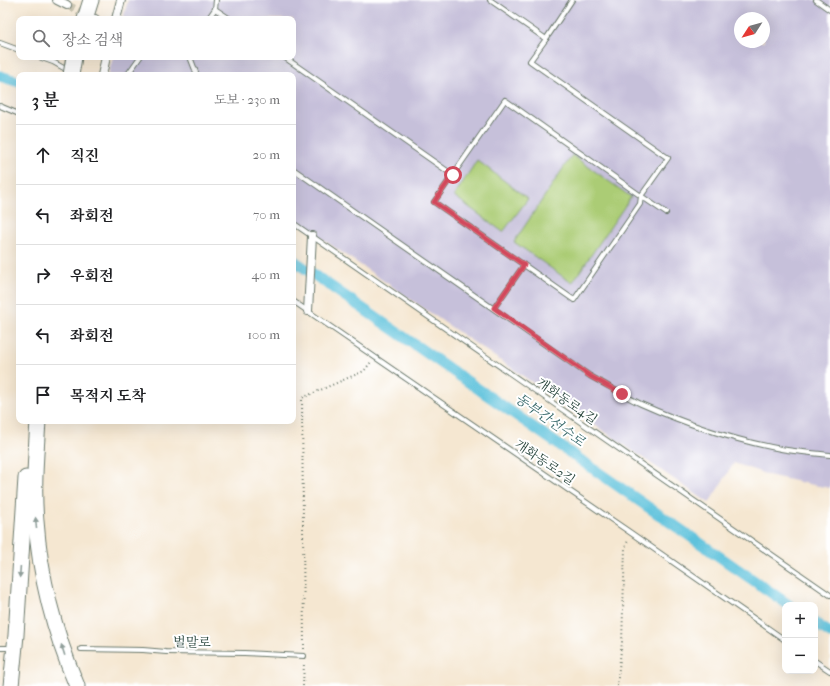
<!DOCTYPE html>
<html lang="ko">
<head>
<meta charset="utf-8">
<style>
	body { margin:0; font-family:"IM FELL French Canon","Noto Serif KR",serif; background:#f6f6f6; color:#202124 }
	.controls { position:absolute; right:12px; bottom:12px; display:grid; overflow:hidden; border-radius:8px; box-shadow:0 4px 16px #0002 }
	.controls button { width:36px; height:36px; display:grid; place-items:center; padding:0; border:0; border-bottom:1px solid #e0e0e0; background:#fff; color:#202124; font:20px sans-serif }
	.compass { position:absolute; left:734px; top:12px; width:36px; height:36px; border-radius:50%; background:#fff; box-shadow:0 4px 16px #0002; rotate:234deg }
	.stop { position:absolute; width:12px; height:12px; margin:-9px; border:3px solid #d1495b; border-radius:50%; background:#fff }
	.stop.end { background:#d1495b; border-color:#fff; box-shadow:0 1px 4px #0008 }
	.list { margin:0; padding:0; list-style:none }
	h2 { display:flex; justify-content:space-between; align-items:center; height:52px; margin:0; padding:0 16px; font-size:17px }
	h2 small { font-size:13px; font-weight:400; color:#757577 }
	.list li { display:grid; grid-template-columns:26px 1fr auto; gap:12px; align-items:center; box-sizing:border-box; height:60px; padding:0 16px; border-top:1px solid #e0e0e0 }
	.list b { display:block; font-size:15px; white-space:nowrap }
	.list em { font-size:13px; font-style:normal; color:#757577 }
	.icon { flex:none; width:22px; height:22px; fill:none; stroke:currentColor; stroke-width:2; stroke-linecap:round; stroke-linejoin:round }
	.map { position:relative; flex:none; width:830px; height:686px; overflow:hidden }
	.search { position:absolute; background:#fff; box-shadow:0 4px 16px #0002; left:16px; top:16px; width:280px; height:44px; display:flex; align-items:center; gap:10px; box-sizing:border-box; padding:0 14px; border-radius:8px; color:#757577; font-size:15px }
	.panel { position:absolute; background:#fff; box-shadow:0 4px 16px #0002; left:16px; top:72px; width:280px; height:352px; border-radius:8px }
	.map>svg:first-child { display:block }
	.industrial { fill:#c6c0da; fill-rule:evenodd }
	.green { fill:#abcc74; stroke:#658454 }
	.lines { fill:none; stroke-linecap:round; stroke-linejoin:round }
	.canal { stroke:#5ec2dc; stroke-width:11 }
	.street-tunnel { stroke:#cac5b2; stroke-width:8; stroke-dasharray:8 4; stroke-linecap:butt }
	.lane-casing { stroke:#6a786b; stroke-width:6 }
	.street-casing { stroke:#6a786b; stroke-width:10 }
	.highway-casing { stroke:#6a786b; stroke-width:17 }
	.path { stroke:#6a786b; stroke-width:2; stroke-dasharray:1 3; stroke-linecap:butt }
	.lane { stroke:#fff; stroke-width:4 }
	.street { stroke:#fff; stroke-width:8 }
	.highway { stroke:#fff; stroke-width:15 }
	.highway-bridge-casing { stroke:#6a786b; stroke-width:17; stroke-linecap:butt }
	.highway-bridge { stroke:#fff; stroke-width:15 }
	.oneway { fill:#8f9e9a }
	.route { stroke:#d1495b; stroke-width:5 }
	.labels { text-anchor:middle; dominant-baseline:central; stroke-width:4; stroke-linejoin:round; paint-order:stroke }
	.street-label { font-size:13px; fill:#1f3d34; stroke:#fff }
	.water-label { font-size:14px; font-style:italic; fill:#326566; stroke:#fff }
</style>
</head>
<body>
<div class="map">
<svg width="830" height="686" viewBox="0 0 830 686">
	<rect width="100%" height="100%" fill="#fff"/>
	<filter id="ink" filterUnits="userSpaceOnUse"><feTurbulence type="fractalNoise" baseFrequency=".025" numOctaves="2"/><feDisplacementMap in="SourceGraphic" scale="8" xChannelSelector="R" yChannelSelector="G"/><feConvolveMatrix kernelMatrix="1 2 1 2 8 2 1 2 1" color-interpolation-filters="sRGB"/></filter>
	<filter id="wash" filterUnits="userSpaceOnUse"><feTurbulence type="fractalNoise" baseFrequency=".012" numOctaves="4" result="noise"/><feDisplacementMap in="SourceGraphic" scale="16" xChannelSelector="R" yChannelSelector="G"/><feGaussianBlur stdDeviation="0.9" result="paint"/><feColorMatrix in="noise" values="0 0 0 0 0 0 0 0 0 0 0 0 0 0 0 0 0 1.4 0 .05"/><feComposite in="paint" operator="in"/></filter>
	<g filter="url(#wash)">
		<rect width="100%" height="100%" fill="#f5e7d1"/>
		<!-- industrial -->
		<path class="industrial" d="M128 0H830V488L808 484 768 475 734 463 709 503 293 219V75H109V71L113 57H293V19H123ZM740 18H764V42H740Z"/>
		<!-- green -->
		<g class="green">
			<polygon points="572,155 631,197 572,283 514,242"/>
			<polygon points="477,160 528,199 503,232 454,196"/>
		</g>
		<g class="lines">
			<!-- canal -->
			<g class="canal">
				<polyline points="0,76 19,82"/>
				<polyline points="293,260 789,605"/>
				<polyline points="815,623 830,633"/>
			</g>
		</g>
	</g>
	<g filter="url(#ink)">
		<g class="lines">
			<!-- street-tunnel -->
			<polyline class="street-tunnel" points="67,5 89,16"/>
			<!-- lane casing -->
			<g class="lane-casing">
				<g id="lane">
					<polyline points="490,0 546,39 530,61 668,158 641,196 505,100 434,202 574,300 640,204 641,196 666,213"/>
					<polyline points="816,0 830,10"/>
					<polyline points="215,9 230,19"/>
					<polyline points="208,19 215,9 216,0"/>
					<polyline points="546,39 572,0"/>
					<polyline points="0,43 19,50"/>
					<polyline points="39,57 53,62 69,71"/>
					<polyline points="190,57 197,75"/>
					<polyline points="284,57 453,175"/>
					<polyline points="128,74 140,57"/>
					<polyline points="0,106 19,114"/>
					<path d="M293 169 590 376C607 385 624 396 641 404 686 424 733 440 781 449 797 452 814 453 830 455"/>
					<polyline points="293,223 830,595"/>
					<polyline points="293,301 631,533 785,640"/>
					<polyline points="494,308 524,265"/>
					<polyline points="0,648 7,648"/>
					<polyline points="81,649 143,650 166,652 244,653 304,656"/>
					<polyline points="815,661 830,671"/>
				</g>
			</g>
			<!-- street casing -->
			<g class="street-casing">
				<g id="street">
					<polyline points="57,0 67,5"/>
					<polyline points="94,19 95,19"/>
					<polyline points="116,19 121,0"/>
					<polyline points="102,75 106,57"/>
					<polyline points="308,311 312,236"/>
				</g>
			</g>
			<!-- highway casing -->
			<g class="highway-casing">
				<g id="highway">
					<polyline points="85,19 91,0"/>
					<path d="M38 421C36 454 33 488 36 521 40 578 55 634 77 686"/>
					<polyline points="11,686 16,635 26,478"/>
				</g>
			</g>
			<!-- path -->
			<g class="path">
				<polyline points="304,649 302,398 364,371 371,362"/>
				<polyline points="303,686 304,663"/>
				<polyline points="617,686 622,642 625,548 628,540"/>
			</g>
			<!-- lane -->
			<use href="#lane" class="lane"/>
			<!-- street -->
			<use href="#street" class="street"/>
			<!-- highway -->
			<use href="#highway" class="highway"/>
			<!-- highway-bridge casing -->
			<g class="highway-bridge-casing">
				<polyline id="highway-bridge" points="71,75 74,57"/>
			</g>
			<!-- highway-bridge -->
			<use href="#highway-bridge" class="highway-bridge"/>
		</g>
		<!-- one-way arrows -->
		<defs><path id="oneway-solid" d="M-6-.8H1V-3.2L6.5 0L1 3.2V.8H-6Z"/></defs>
		<g class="oneway">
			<use href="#oneway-solid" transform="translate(36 523) rotate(-95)"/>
			<use href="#oneway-solid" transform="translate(20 572) rotate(94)"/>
			<use href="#oneway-solid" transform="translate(63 650) rotate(-108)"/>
		</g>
	</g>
	<g class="lines" filter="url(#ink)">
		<!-- route -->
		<polyline class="route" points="453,175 434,202 524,265 494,308 590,376 622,394"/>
	</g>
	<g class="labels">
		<!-- street labels -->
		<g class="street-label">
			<text transform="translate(567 401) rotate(35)">개화동로4길</text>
			<text transform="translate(545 462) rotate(34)">개화동로2길</text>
			<text transform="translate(192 642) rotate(1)">벌말로</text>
		</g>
		<!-- water labels -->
		<g class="water-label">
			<text transform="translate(550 420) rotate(35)">동부간선수로</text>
		</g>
	</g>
</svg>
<div class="controls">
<button>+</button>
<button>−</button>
</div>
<svg class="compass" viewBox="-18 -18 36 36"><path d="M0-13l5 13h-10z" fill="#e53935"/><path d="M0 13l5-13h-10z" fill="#757577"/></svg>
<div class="stop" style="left:453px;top:175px"></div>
<div class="stop end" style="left:622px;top:394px"></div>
<div class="search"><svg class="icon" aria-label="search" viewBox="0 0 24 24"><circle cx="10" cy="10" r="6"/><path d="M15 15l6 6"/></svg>장소 검색</div>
<section class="panel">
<h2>3 분<small>도보 · 230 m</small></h2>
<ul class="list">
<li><svg class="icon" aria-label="ahead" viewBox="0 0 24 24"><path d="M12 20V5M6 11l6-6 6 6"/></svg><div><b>직진</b></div><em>20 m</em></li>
<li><svg class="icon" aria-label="left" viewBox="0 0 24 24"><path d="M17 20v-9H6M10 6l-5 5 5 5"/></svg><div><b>좌회전</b></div><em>70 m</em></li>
<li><svg class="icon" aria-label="right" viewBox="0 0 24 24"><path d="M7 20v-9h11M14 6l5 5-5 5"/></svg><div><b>우회전</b></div><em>40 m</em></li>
<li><svg class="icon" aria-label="left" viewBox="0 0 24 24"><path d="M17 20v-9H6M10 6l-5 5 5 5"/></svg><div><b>좌회전</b></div><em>100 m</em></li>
<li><svg class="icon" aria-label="arrive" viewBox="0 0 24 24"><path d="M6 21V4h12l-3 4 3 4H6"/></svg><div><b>목적지 도착</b></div></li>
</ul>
</section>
</div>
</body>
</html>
